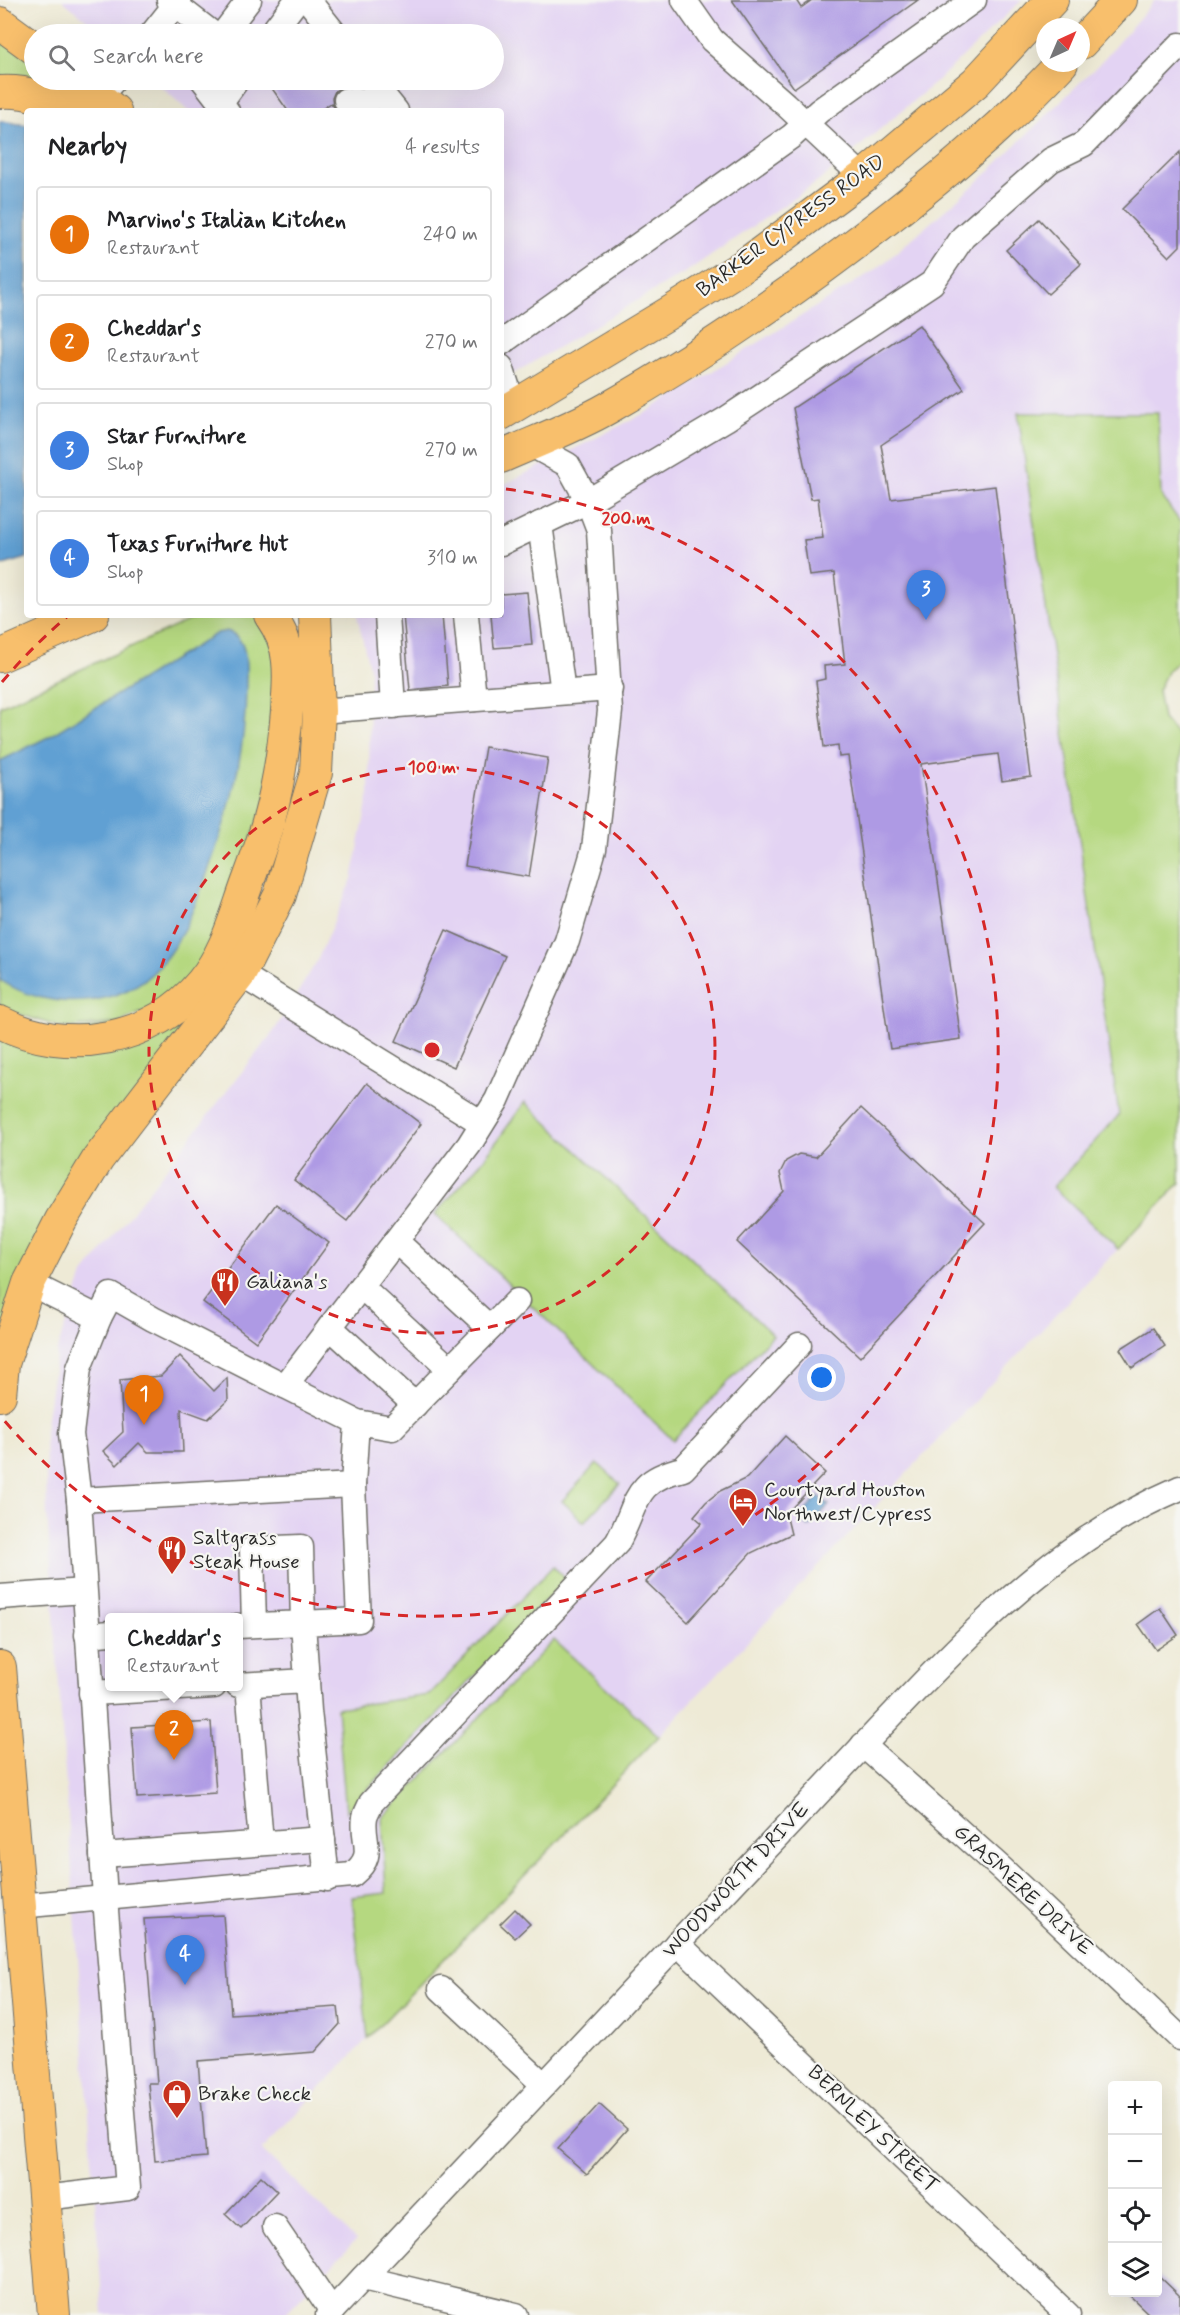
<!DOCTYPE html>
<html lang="en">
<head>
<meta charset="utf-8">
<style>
	body { margin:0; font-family:Mynerve,sans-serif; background:#f2f2f2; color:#202124 }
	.controls { position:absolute; right:18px; bottom:18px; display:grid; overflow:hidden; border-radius:6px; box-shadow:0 6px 24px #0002 }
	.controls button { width:54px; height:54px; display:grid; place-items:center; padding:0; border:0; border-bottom:2px solid #e0e0e0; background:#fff; color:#202124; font:30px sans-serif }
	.compass { position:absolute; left:1036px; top:18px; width:54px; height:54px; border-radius:50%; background:#fff; box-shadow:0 6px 24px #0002; rotate:44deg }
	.you { position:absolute; left:822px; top:1378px; width:21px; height:21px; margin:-15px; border:4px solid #fff; border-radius:50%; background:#1a73e8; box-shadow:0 0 0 9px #1a73e833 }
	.badge { display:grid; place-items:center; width:39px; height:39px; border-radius:50%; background:#b45309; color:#fff; font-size:20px; font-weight:700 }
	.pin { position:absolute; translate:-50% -50px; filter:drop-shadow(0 2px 3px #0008) }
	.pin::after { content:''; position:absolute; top:32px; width:21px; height:18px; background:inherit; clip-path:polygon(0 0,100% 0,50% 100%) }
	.popup { position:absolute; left:105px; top:1613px; width:138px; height:78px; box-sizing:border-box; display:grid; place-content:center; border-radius:6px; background:#fff; filter:drop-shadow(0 2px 4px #0005); font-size:20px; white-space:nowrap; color:#757577 }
	.popup b { font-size:22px; color:#202124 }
	.popup::after { content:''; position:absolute; left:50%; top:100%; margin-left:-12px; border:12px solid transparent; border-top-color:#fff }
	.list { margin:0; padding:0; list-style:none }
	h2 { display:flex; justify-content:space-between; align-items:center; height:78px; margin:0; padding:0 24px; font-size:26px }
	h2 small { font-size:20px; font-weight:400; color:#757577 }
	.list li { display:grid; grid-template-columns:39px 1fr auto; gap:18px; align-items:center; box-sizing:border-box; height:96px; margin:0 12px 12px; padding:0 12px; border:2px solid #e0e0e0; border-radius:6px }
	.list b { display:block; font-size:22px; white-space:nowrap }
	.list p { margin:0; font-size:20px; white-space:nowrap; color:#757577 }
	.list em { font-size:20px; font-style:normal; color:#757577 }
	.icon { flex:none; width:33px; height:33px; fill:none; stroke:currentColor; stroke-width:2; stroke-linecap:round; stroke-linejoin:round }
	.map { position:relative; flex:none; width:1180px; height:2315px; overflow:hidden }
	.search { position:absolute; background:#fff; box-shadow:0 6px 24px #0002; left:24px; top:24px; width:480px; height:66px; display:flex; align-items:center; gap:15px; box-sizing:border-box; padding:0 21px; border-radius:33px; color:#757577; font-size:22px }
	.panel { position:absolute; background:#fff; box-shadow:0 6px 24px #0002; left:24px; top:108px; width:480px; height:510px; border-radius:6px }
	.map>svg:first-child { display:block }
	.built { fill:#e3d3f3; fill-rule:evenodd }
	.green { fill:#b5d880; stroke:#708256; stroke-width:1.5 }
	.water { fill:#61a0d3; stroke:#46667f; stroke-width:1.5 }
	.building { fill:#ae9ae4 }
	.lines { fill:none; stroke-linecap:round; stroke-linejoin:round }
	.minor-casing { stroke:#6f6e67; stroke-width:27 }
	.major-casing { stroke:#6f6e67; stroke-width:34 }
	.minor { stroke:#fff; stroke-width:24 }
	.major { stroke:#f8bf6c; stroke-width:32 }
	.ring { fill:none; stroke:#d62828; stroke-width:3; stroke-dasharray:10 8 }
	.labels { text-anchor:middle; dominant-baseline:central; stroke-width:4.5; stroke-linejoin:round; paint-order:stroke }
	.street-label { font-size:21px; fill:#2b2b2b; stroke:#f6f6f2 }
	.poi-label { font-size:21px; fill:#2b2b2b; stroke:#f6f6f2; text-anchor:start }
	.centre { fill:#d62828; stroke:#f6f6f2; stroke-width:3 }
	.ring-label { font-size:18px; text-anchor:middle; font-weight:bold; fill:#d62828; stroke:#f6f6f2; stroke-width:4.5; stroke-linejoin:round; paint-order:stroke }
</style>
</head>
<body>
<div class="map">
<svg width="1180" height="2315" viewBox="0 0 1180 2315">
	<rect width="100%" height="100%" fill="#f6f6f2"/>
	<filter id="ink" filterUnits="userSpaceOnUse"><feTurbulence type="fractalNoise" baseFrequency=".0167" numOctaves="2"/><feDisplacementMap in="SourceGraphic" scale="12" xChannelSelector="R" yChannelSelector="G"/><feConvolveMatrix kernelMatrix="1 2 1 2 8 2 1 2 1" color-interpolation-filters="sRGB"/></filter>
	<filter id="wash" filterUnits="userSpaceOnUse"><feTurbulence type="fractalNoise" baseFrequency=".008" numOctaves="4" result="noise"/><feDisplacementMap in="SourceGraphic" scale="24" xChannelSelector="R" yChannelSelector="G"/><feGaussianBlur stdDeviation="1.35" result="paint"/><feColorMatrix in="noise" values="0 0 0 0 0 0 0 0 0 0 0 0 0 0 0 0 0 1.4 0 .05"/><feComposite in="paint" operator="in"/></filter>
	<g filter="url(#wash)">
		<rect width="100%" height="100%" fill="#eeead6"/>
		<!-- built -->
		<g class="built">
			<polygon points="62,0 1022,0 938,80 819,181 689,270 501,381 501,111 188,111 154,80 494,80 494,34 104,34"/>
			<path d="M1155 0H1180V522L1161 495 1158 413H1018L1119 1115 1053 1187 1118 1249 659 1736 554 1640 386 1893 352 1897 368 2038 262 2150 356 2240 284 2315H103L47 1514 45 1431 57 1350 83 1275 274 1031 317 961 352 879 369 794 370 671 357 615H501V486L647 412 878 268 981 179 1101 62ZM525 1102 773 1335 673 1440 435 1214 484 1159ZM553 1566 566 1579 346 1812 337 1708 429 1695ZM110 1618H238V1686H110Z"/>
		</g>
		<!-- green -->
		<g class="green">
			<polygon points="0,35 34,61 34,80 60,80 70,88 66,94 0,83"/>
			<polygon points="1018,413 1158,413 1161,495 1180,522 1180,660 1168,670 1158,690 1163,719 1180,738 1180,1183 1118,1249 1053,1187 1119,1115"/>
			<polygon points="201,615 258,615 276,643 266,800 206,958 165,1003 116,1023 63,1028 6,1010 0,1006 0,706"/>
			<polygon points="188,1013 194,1018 0,1340 0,1031 18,1039"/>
			<polygon points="525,1102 773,1335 673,1440 435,1214 484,1159"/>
			<polygon points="597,1463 620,1484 584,1522 562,1501"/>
			<polygon points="553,1566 566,1579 346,1812 337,1708 429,1695"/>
			<polygon points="554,1640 659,1736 368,2038 352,1897 386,1893 382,1818"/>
		</g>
		<!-- water -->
		<g class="water">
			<polygon points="0,121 27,125 27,558 0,566"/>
			<path d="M227 631C250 638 246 668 246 687 246 756 228 818 204 882 193 911 182 939 162 963 124 1010 48 1012 0 980V761L48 737 217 633Z"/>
			<polygon points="819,1496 829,1505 809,1527 799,1518"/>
		</g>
		<g id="blocks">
			<!-- building -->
			<g class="building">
				<polygon points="732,0 796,0 801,8 812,0 918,0 794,88"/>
				<polygon points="266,80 336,80 341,87 335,91 332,98 333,105 337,111 331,103 319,111 288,111"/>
				<polygon points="1180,152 1180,246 1169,257 1122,209"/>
				<polygon points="1039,219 1081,264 1048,294 1006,250"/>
				<polygon points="919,325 964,389 881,445 891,499 995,486 1031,777 1002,781 998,754 921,764 961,1039 890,1049 848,756 839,757 838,745 824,747 816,681 825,679 824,666 845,664 834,573 809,576 804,540 823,538 818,498 811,499 793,408"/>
				<polygon points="527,592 532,645 494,648 491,615 501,615 501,594"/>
				<polygon points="403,615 442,615 448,686 410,690"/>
				<polygon points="485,747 548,758 529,877 465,866"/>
				<polygon points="446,930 505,956 454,1067 396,1041"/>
				<polygon points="367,1083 421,1124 347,1221 294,1180"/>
				<polygon points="861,1108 985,1223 860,1357 737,1242 784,1191 780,1173 786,1161 799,1154 816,1157"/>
				<polygon points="276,1204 329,1243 256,1342 203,1302"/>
				<polygon points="1153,1328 1165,1346 1132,1368 1120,1349"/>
				<polygon points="180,1356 214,1391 227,1378 228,1400 208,1419 181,1409 183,1452 148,1452 139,1443 117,1465 103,1451 123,1432 120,1380 161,1376"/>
				<polygon points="785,1436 825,1473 786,1514 791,1534 751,1553 688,1622 646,1582 702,1523 694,1516 706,1502 720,1491 747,1478"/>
				<polygon points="1160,1608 1178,1635 1156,1650 1138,1624"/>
				<polygon points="211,1722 216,1793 137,1798 132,1727"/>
				<polygon points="515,1909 530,1924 515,1938 500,1924"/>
				<polygon points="223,1915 231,2014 338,2007 340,2024 315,2052 198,2061 206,2157 155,2161 148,2083 157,2083 144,1919"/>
				<polygon points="599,2104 627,2129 587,2174 558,2149"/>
				<polygon points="261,2176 277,2191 241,2229 225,2214"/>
				<polygon points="1158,2275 1180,2296 1180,2315 1150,2315 1126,2292 1158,2292"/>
			</g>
		</g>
	</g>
	<g filter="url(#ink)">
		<use href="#blocks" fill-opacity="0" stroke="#6f6e67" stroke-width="1.5"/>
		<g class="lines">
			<!-- minor casing -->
			<g class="minor-casing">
				<g id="minor">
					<polyline points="169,0 213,34"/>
					<polyline points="308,0 335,34"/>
					<polyline points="684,0 712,40 785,104 863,177"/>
					<polyline points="152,34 179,0"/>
					<polyline points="223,34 249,0"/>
					<polyline points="271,34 297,0"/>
					<polyline points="203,80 227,111"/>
					<polyline points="371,80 396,111"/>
					<polyline points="99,97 114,80"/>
					<polyline points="346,100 367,102 382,92"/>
					<polyline points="221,102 237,80"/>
					<polyline points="501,343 792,136 819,111 974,0"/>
					<polyline points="501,367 514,407"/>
					<polyline points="540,524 563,692"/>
					<polyline points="501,543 588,501 726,419 932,283 963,237 1051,160 1084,144 1180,45"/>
					<polyline points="387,615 393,706"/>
					<polyline points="466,615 474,699"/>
					<polyline points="319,711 610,689"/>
					<polyline points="240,974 482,1123"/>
					<polyline points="396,1241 490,1328"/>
					<polyline points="29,1283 99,1318 111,1295 153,1319 285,1386"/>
					<polyline points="361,1286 450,1369"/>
					<polyline points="330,1327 415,1405"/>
					<polyline points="357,1422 392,1428 517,1301"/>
					<polyline points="79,1500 353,1485"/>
					<polyline points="0,1597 84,1591"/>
					<polyline points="238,1626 303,1623 301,1547 252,1549 254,1625"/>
					<polyline points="87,1635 110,1633"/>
					<polyline points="238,1685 307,1681"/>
					<polyline points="248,1685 261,1843"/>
					<polyline points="91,1693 214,1686"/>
					<polyline points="863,1745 1001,1868 1180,2038"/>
					<polyline points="102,1855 323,1839"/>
					<polyline points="327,1879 309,1711 303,1623 359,1620 353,1485 357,1422 285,1386 469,1145 497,1100 567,941 594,849 610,711 599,530 588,501 568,465 530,444"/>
					<path d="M19 1906 352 1875C378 1854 361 1843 365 1817 366 1813 369 1808 371 1803L617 1543C639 1504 631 1481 683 1469L799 1345"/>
					<polyline points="677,1943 1068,2315"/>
					<polyline points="441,1989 544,2085"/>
					<polyline points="44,2198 128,2188 105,1898 79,1500 71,1434 79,1368 99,1318"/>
					<polyline points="275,2227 332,2311"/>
					<polyline points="363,2278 516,2315"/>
					<path d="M328 2315C473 2161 618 2006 763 1852 814 1798 864 1744 916 1690 998 1606 1069 1536 1180 1488"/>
				</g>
			</g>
			<!-- major casing -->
			<g class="major-casing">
				<g id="major">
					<polyline points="0,23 34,48"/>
					<polyline points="1081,43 1121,0"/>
					<polyline points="77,80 115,111"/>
					<path d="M0 92C26 90 51 99 73 111"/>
					<polyline points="501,414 672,311 746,264 863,177 976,82 1052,0"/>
					<path d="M501 457C537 441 575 427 608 408 691 361 771 307 847 250 923 193 997 133 1062 63"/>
					<polyline points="0,656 93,615"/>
					<path d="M0 1022C68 1057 153 1041 202 982 225 954 234 921 246 887 254 865 263 842 269 819 279 783 284 747 287 711 288 694 290 678 288 661 287 645 279 628 270 615"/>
					<polyline points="0,1395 3,1364 29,1283 61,1220 98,1159 240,974 280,895 316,773 319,711 315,615"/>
					<polyline points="0,1667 54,2315"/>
				</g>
			</g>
			<!-- minor -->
			<use href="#minor" class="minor"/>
			<!-- major -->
			<use href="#major" class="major"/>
		</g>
	</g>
	<!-- distance rings -->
	<g class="ring">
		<circle cx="432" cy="1050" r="283"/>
		<path d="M2 682A566 566 0 0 1 68 616M506 489A566 566 0 1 1 2 1418"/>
	</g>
	<!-- icons -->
	<defs>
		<g id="restaurant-pin" transform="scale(1.5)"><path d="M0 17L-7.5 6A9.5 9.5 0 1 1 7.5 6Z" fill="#c8321e" stroke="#f6f6f2"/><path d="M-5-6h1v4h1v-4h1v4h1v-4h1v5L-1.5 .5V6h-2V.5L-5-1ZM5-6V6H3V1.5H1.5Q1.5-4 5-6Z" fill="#fff"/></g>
		<g id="hotel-pin" transform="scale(1.5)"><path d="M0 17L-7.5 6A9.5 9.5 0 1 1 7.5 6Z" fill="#c8321e" stroke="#f6f6f2"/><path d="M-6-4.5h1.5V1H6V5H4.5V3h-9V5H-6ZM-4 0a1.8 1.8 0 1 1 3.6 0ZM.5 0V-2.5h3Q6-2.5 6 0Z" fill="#fff"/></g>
		<g id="shop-pin" transform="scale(1.5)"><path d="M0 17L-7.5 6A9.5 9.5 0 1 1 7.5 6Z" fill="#c8321e" stroke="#f6f6f2"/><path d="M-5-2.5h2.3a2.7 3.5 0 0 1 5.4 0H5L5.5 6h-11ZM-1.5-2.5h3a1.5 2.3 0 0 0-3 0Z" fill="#fff"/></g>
	</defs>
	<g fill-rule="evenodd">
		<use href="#restaurant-pin" x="225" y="1282"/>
		<use href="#hotel-pin" x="743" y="1502"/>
		<use href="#restaurant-pin" x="172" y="1550"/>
		<use href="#shop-pin" x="177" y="2094"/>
	</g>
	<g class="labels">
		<!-- street labels -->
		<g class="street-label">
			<text transform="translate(791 226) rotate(-36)">BARKER CYPRESS ROAD</text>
			<text transform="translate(736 1880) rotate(-47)">WOODWORTH DRIVE</text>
			<text transform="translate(1023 1890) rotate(43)">GRASMERE DRIVE</text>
			<text transform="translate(873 2129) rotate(44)">BERNLEY STREET</text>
		</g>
		<!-- poi labels -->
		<g class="poi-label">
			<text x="246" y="1282">Galiana's</text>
			<text x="764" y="1490">Courtyard Houston<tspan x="764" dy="24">Northwest/Cypress</tspan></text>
			<text x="193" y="1538">Saltgrass<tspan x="193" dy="24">Steak House</tspan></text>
			<text x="198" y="2094">Brake Check</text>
		</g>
	</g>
	<circle cx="432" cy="1050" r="9" class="centre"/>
	<g class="ring-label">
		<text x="626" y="524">200 m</text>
		<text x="432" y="773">100 m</text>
	</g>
</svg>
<div class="controls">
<button>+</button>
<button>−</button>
<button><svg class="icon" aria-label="locate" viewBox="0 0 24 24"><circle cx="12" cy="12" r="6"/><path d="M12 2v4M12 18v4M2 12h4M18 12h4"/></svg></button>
<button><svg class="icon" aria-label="layers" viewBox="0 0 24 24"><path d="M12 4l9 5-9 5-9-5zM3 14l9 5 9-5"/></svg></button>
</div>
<svg class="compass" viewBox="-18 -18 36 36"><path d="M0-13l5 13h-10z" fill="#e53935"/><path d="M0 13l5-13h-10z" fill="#757577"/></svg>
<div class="you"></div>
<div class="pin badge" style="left:144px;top:1425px;background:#e8710a">1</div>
<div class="pin badge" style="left:174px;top:1760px;background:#e8710a">2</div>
<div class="popup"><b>Cheddar's</b>Restaurant</div>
<div class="pin badge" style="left:926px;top:620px;background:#3f7fe0">3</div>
<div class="pin badge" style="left:185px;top:1985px;background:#3f7fe0">4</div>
<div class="search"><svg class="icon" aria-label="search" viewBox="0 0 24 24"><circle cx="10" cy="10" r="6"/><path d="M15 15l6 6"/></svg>Search here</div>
<section class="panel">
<h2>Nearby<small>4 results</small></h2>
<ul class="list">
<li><span class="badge" style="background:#e8710a">1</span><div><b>Marvino's Italian Kitchen</b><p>Restaurant</p></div><em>240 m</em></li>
<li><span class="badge" style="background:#e8710a">2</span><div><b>Cheddar's</b><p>Restaurant</p></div><em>270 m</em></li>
<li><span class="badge" style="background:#3f7fe0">3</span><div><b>Star Furniture</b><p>Shop</p></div><em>270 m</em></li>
<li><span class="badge" style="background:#3f7fe0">4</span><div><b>Texas Furniture Hut</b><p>Shop</p></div><em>310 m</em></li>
</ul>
</section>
</div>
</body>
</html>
